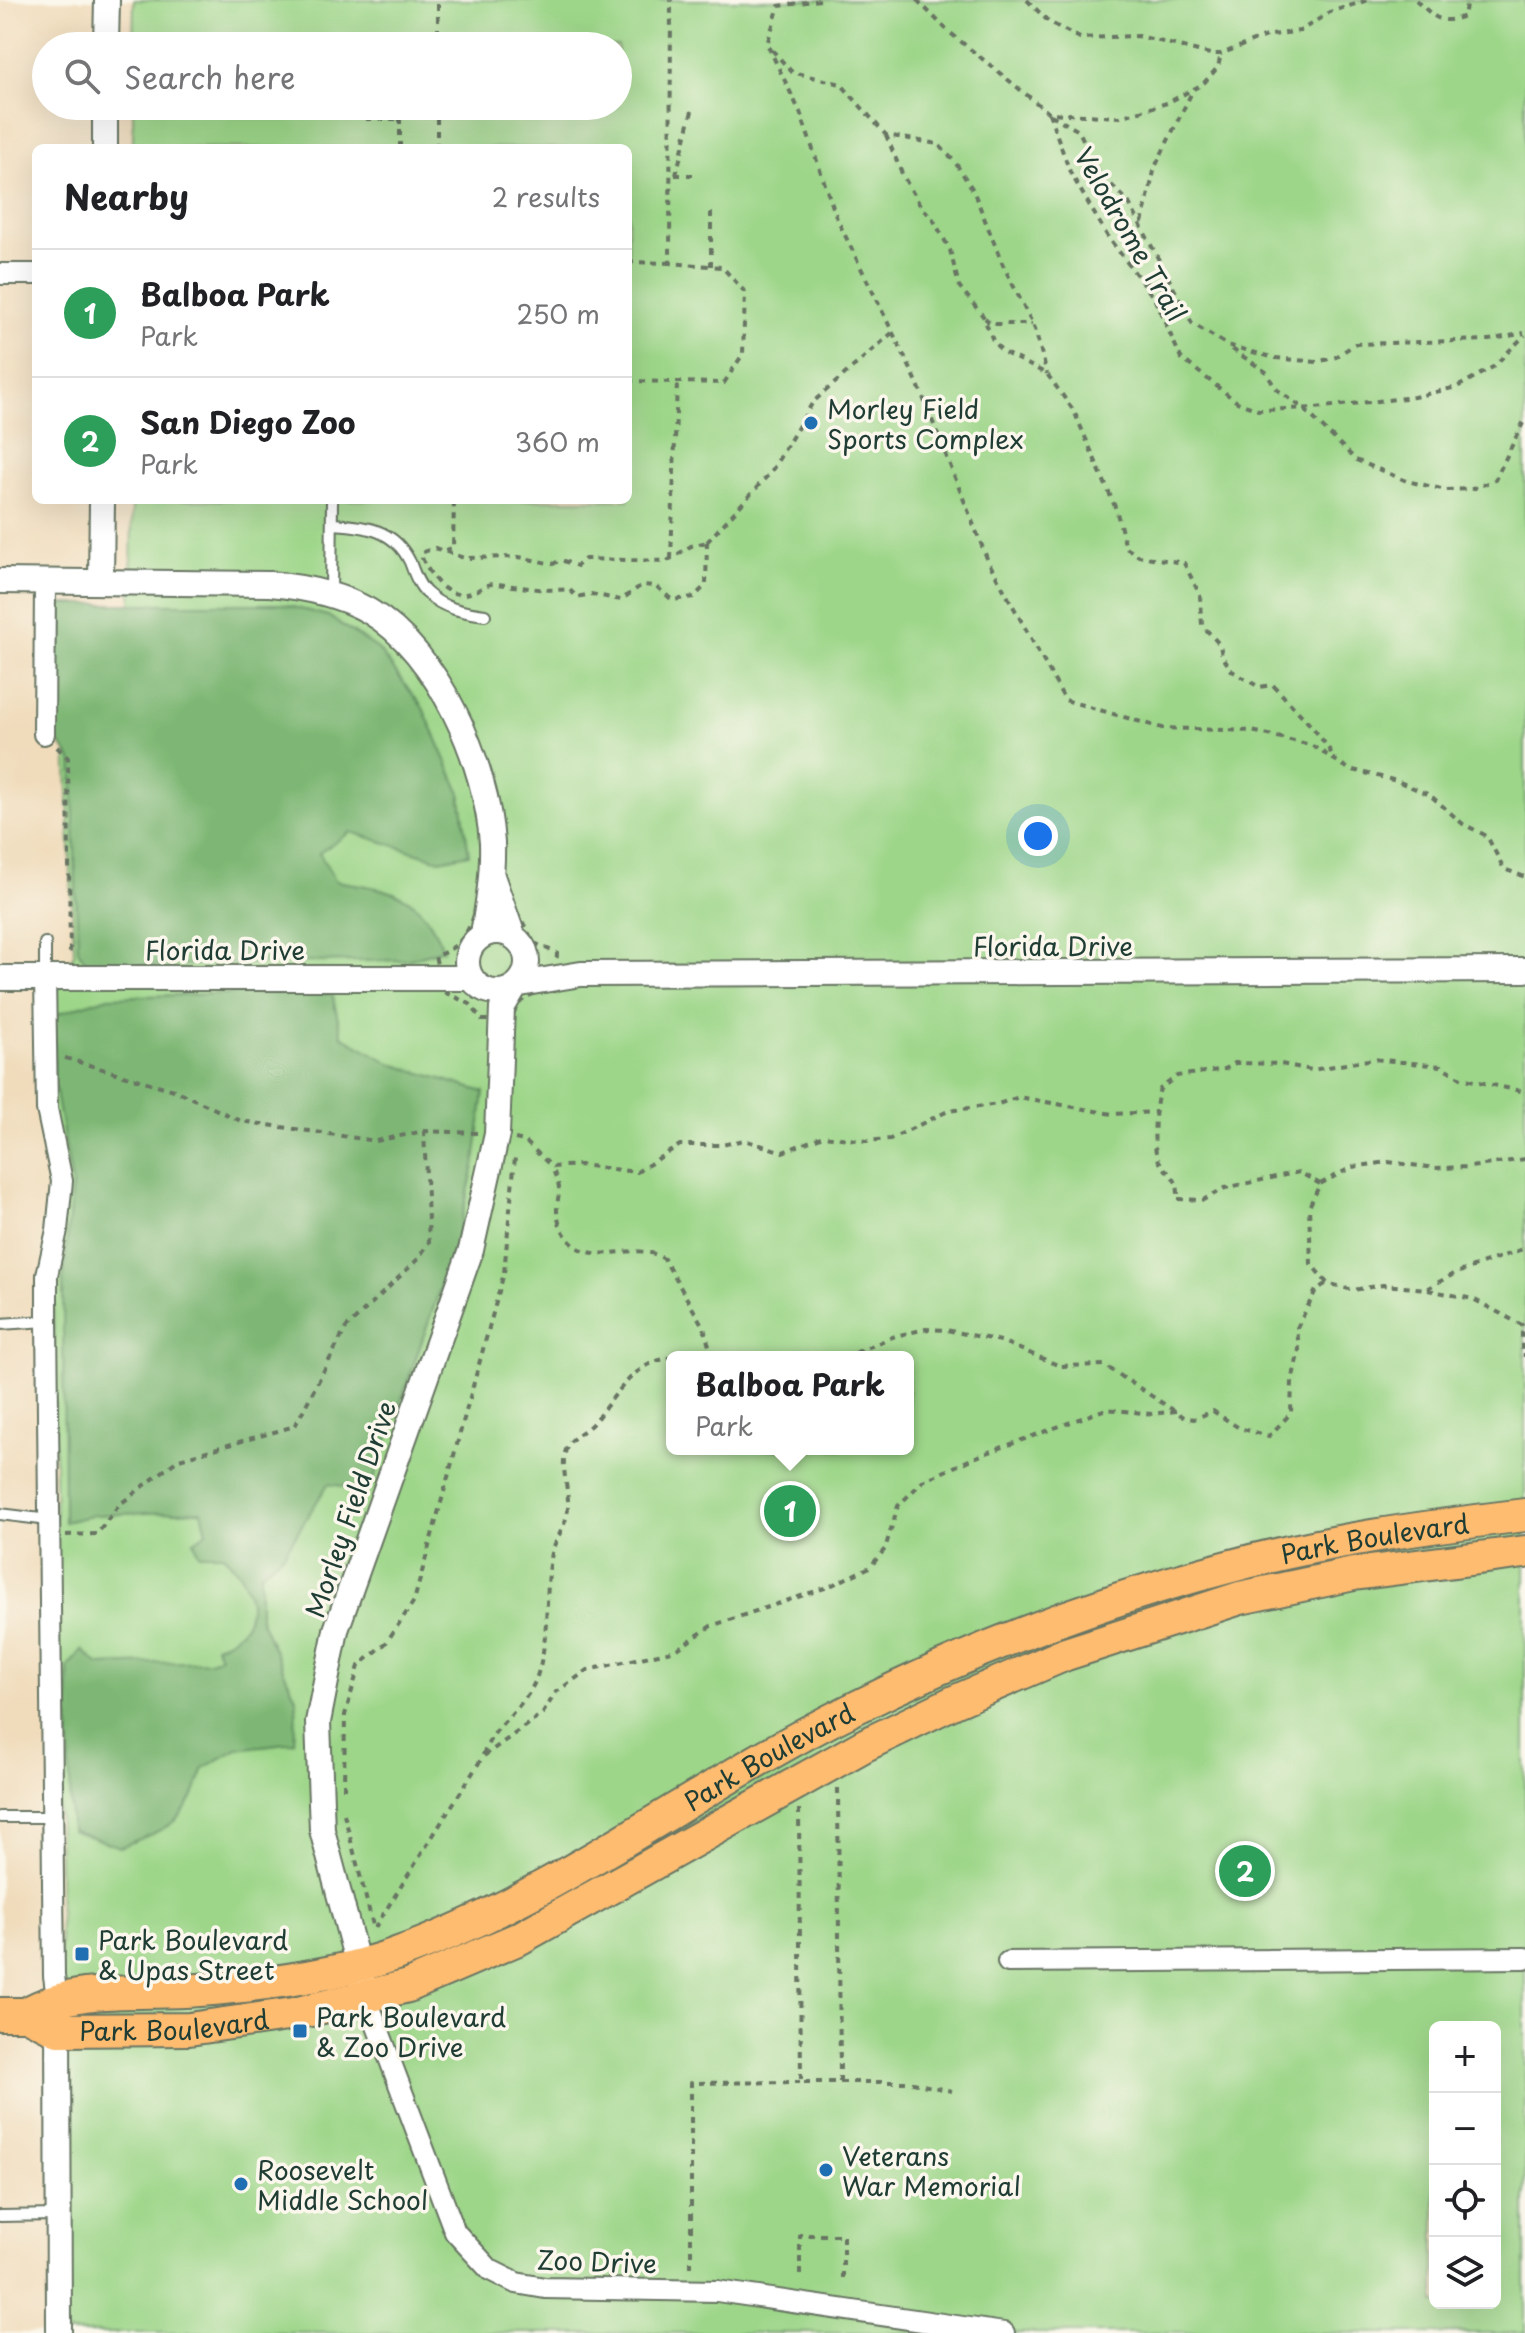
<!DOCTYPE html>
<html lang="en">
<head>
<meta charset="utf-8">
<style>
	body { margin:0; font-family:"Playpen Sans",sans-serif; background:#f2f2f2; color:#202124 }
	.controls { position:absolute; right:24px; bottom:24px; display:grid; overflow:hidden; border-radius:12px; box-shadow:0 8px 32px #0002 }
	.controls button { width:72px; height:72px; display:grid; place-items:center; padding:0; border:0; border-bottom:2px solid #e0e0e0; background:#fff; color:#202124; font:40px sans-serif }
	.you { position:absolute; left:1038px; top:836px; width:28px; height:28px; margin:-20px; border:6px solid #fff; border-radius:50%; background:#1a73e8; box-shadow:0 0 0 12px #1a73e833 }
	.badge { display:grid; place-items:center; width:52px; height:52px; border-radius:50%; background:#db2777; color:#fff; font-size:26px; font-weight:700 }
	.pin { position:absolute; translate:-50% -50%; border:4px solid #fff; box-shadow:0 2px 8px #0006 }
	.popup { position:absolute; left:666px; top:1351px; width:248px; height:104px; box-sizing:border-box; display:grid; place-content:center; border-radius:12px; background:#fff; filter:drop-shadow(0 2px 6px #0005); font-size:26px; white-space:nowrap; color:#757577 }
	.popup b { font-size:30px; color:#202124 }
	.popup::after { content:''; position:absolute; left:50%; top:100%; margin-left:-16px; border:16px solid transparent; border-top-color:#fff }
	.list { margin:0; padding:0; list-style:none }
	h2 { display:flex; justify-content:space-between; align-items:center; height:104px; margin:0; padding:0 32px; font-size:34px }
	h2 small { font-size:26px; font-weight:400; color:#757577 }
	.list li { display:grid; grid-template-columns:52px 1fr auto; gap:24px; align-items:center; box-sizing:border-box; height:128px; padding:0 32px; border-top:2px solid #e0e0e0 }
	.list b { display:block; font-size:30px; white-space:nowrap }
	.list p { margin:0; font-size:26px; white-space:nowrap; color:#757577 }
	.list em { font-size:26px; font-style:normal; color:#757577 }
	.icon { flex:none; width:44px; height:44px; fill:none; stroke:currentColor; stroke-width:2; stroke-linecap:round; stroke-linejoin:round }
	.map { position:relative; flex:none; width:1525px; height:2333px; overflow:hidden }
	.search { position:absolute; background:#fff; box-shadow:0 8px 32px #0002; left:32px; top:32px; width:600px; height:88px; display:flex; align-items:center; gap:20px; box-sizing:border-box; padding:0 28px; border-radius:44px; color:#757577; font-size:30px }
	.panel { position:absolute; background:#fff; box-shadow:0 8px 32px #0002; left:32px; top:144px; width:600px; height:360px; border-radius:12px }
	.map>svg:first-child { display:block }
	.green { fill:#9dd689; stroke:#5e8a5e; stroke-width:2; fill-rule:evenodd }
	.forest { fill:#7eb775; stroke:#4e7a54; stroke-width:2 }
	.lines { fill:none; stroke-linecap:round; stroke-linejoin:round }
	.service-casing { stroke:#687563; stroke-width:14 }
	.minor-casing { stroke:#687563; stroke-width:24 }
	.tertiary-casing { stroke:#687563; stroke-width:28 }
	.primary-casing { stroke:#687563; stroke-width:36 }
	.path { stroke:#687563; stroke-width:4; stroke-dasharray:6 6; stroke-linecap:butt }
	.service { stroke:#fff; stroke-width:10 }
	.minor { stroke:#fff; stroke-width:20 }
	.tertiary { stroke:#fff; stroke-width:24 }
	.primary { stroke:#febc70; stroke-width:32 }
	.poi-dot { fill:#1f6fb2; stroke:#fbf7ec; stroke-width:3 }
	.labels { text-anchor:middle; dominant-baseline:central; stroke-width:7; stroke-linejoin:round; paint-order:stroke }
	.street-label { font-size:26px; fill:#1f3d34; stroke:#fbf7ec }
	.poi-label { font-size:26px; fill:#1f3d34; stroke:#fbf7ec; text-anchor:start }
</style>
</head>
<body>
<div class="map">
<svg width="1525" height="2333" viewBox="0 0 1525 2333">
	<rect width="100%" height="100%" fill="#fbf7ec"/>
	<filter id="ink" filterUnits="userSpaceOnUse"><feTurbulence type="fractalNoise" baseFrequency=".0125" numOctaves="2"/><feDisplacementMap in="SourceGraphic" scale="16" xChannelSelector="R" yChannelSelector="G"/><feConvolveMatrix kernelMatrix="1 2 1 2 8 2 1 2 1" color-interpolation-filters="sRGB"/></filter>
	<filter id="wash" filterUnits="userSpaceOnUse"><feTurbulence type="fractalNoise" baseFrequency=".006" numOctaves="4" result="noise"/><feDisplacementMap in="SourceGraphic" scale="32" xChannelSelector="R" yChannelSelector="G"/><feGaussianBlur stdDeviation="1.8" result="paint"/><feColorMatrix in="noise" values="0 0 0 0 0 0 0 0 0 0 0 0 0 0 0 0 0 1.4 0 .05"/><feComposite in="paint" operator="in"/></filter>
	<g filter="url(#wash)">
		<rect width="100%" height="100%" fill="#f0dcbb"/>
		<!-- green -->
		<path class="green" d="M134 0H1525V2333H64L50 994 74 954 66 739 131 606 132 500H628V148H133V106H618V46H133ZM672 1357H908V1449H672ZM1435 2027H1495V2303H1435Z"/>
		<!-- forest -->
		<g class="forest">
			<path d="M56 604H282L328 616 378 649 423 708 460 792 469 854 440 860 351 832 319 853 336 881C393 890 420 891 443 949L408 960 89 967 78 950 72 760 52 733Z"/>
			<path d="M249 993 332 994 342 1036 392 1064 484 1092 475 1162 456 1243 370 1490 328 1484 285 1552 260 1574V1619L297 1700 294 1742 237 1749 204 1768C184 1825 174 1825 120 1847L71 1830 68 1667 82 1650 99 1665 210 1661 220 1656 215 1646C265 1628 256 1586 222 1554H199L194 1541 207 1532 202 1511 95 1515 64 1522 63 1282 72 1184 54 1081V1015L108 997Z"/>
		</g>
	</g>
	<g filter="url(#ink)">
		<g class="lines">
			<!-- service casing -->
			<g class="service-casing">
				<g id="service">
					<path d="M332 524C366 526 394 529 410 562 414 573 419 587 428 594 444 609 464 612 485 615"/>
					<polyline points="331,594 332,500"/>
					<polyline points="45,943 45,977"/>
					<polyline points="0,1324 47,1321"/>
					<polyline points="0,1514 49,1520"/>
					<polyline points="0,1817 53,1817"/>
					<polyline points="0,2216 58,2215"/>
				</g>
			</g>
			<!-- minor casing -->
			<g class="minor-casing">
				<g id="minor">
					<polyline points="0,274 36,274"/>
					<polyline points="44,734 45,582"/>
					<polyline points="45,977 47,1109 62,1181 57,1230 47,1275 47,1321 54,1976 57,1998"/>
					<polyline points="1008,1962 1525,1958"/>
					<polyline points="366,1997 455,2232 490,2270 516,2283 545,2288 717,2291 1004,2333"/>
				</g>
			</g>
			<!-- tertiary casing -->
			<g class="tertiary-casing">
				<g id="tertiary">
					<polyline points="106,46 107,0"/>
					<polyline points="105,148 105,106"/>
					<path d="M0 581 270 584C304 587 339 594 369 611 439 652 487 765 492 843 493 873 488 904 483 934"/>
					<polyline points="101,582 102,500"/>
					<polyline points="492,876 513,936"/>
					<circle cx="497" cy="962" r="30"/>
					<polyline points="0,978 471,978"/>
					<polyline points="520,984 581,974 1525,970"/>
					<polyline points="362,1980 322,1830 318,1722 336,1630 471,1250 497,1134 502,1008 514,988"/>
					<polyline points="58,2015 59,2333"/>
				</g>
			</g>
			<!-- primary casing -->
			<g class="primary-casing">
				<g id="primary">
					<path id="s1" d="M0 2014H26L58 2030 189 2029 294 2014 408 1986 520 1938 865 1745 954 1702 1066 1654 1240 1598 1354 1574 1525 1552"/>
					<path id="s2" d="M26 2014C77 1984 142 1995 199 1990 264 1985 335 1976 396 1954 558 1896 696 1787 849 1711 968 1651 1095 1602 1224 1568 1322 1541 1424 1527 1525 1515"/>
				</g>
			</g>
			<!-- path -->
			<g class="path">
				<polyline points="820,0 779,6 767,44 800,112 837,219 917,382 988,561 1065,700 1162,728 1252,731 1311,745 1349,769 1397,781 1430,795 1463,824 1487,836 1504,869 1525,877"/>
				<polyline points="917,0 948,31 1049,113 1120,117 1167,103 1203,84 1218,67 1221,54"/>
				<polyline points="1027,0 1049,22 1080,38 1139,36 1210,54 1221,54 1266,36 1300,31 1330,12 1368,0"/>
				<path d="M1416 0C1434 16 1439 26 1464 16L1467 0"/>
				<polyline points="438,46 438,0"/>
				<polyline points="772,50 792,72 841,84 886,135 938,144 955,162 973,190 1003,265 1035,329 1047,374"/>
				<polyline points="1049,113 1070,172 1108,237 1154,298 1181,358 1237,402 1258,410 1315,408 1414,397 1457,387 1493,367 1525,335"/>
				<polyline points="1051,115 1079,131 1099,173 1128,201 1192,323 1227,345 1275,358 1317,362 1336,357 1355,344 1489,340 1524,333"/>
				<polyline points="366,119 399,119"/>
				<path d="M886 135 903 176 920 205 933 219 950 250 959 286 983 316 994 343 1005 353 1047 374 1074 411 1116 509 1126 548 1139 556 1184 563 1200 595 1202 625 1220 645 1222 656 1232 671 1259 687 1273 685C1296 710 1318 730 1335 759"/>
				<polyline points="400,148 400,106"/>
				<polyline points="437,148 437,106"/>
				<polyline points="675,175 695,175"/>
				<polyline points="676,175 693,107"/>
				<polyline points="711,212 711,266"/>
				<polyline points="1142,223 1155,167 1191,94"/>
				<polyline points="628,262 670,263"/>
				<polyline points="1145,283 1174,289"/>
				<polyline points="985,318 991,324 1032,324"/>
				<polyline points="1232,349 1266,372 1276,389 1303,408 1356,460 1407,481 1446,490 1472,489 1495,480 1525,419"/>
				<polyline points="628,381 724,383 743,354 745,292 722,267 670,263 671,0"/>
				<path d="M707 542 706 585 694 597 672 600 656 586 642 585 621 600 591 594 577 597 569 589C542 592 521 586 495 584 483 584 483 589 473 592 447 602 431 577 422 558L423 552 435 548 464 558 519 557 553 564 561 560 577 566 585 559 667 561 691 546Z"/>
				<polyline points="707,542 771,472 813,402 892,333"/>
				<polyline points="445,550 453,548 454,500"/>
				<polyline points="671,559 677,382"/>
				<polyline points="57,747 68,758 70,958"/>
				<path d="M511 901 534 943 557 953 555 991C531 992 519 996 511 1020H482L470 1004 444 992 435 956C462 948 471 928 478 902Z"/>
				<polyline points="65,1058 174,1090 241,1121 376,1141 424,1131 478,1133"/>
				<polyline points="515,1139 525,1141 551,1166"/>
				<polyline points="1525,1159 1470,1167 1435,1168 1388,1162 1352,1167 1320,1184 1309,1207 1311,1264 1327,1283 1353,1290 1383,1285 1426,1289 1454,1274 1525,1248"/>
				<path d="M1320 1184 1299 1172 1225 1188 1203 1200 1177 1199C1182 1176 1163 1174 1157 1156 1152 1142 1155 1103 1160 1089L1177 1076 1225 1069 1235 1063 1281 1064 1312 1070 1373 1059 1441 1066 1461 1078 1525 1092"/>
				<polyline points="1428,1290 1473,1299 1522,1325 1522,1355 1525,1355"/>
				<path d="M712 1357 704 1328 664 1259C630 1235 581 1280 559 1222 555 1210 558 1203 559 1191 560 1184 554 1174 552 1167L580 1165 637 1172 680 1145H722L744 1140 783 1152 823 1136 866 1141 890 1139 948 1111 998 1104 1019 1097 1112 1114 1156 1112"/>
				<polyline points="845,1357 895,1336 926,1329 946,1330 1001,1341 1060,1366 1104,1365 1184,1417 1194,1419 1213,1411 1239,1428 1269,1436 1291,1413 1292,1381 1299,1350 1297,1328 1316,1290 1327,1283"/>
				<polyline points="66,1535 97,1534 119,1505 179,1459 295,1426 346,1328 418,1259 429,1242 424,1131"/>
				<polyline points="484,1756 543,1713 556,1692 588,1670 676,1650 711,1626 828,1587 870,1567 885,1549 898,1506 923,1481 976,1457 1106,1409 1152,1414 1176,1411"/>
				<polyline points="344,1789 345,1715 359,1666 386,1643 414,1601 504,1273 515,1157"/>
				<polyline points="799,1809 801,2082 840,2082 838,1787"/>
				<path d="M344 1814 374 1929 482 1758C493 1721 528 1709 538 1673 550 1635 544 1592 552 1553 556 1537 567 1525 568 1507 569 1490 561 1469 565 1453 569 1436 583 1434 593 1423 623 1387 638 1353 693 1357"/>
				<polyline points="840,2082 908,2082 952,2091"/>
				<polyline points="691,2267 691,2083 800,2082"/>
				<polyline points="800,2275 800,2235 843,2235 843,2282"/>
			</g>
			<!-- service -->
			<use href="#service" class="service"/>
			<!-- minor -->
			<use href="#minor" class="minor"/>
			<!-- tertiary -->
			<use href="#tertiary" class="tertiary"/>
			<!-- primary -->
			<use href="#primary" class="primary"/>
		</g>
	</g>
	<!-- markers -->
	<g class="poi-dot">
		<circle cx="811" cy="423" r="8"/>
		<rect x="74" y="1946" width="16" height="16" rx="4"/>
		<rect x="292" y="2023" width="16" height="16" rx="4"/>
		<circle cx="826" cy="2170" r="8"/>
		<circle cx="241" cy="2184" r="8"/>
	</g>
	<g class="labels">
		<!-- street labels -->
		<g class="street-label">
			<text transform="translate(1131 234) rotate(60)">Velodrome Trail</text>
			<text x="1053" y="945">Florida Drive</text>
			<text x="225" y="949">Florida Drive</text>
			<text transform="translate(350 1509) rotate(-71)">Morley Field Drive</text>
			<text stroke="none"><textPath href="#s2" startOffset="1448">Park Boulevard</textPath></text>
			<text stroke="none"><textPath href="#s2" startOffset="800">Park Boulevard</textPath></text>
			<text stroke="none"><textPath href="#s1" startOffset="178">Park Boulevard</textPath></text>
			<text transform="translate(597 2261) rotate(2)">Zoo Drive</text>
		</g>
		<!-- poi labels -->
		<g class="poi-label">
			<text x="827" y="408">Morley Field<tspan x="827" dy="30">Sports Complex</tspan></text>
			<text x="98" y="1939">Park Boulevard<tspan x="98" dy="30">&amp; Upas Street</tspan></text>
			<text x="316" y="2016">Park Boulevard<tspan x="316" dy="30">&amp; Zoo Drive</tspan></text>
			<text x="842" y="2155">Veterans<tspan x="842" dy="30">War Memorial</tspan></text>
			<text x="257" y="2169">Roosevelt<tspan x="257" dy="30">Middle School</tspan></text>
		</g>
	</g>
</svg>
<div class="controls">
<button>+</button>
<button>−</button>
<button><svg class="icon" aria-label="locate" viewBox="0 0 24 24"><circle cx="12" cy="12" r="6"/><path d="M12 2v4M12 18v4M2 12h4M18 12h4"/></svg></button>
<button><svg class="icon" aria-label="layers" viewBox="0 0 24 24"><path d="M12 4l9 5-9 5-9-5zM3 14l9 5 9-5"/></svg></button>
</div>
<div class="you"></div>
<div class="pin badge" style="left:790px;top:1511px;background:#2e9e5b">1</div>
<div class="popup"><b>Balboa Park</b>Park</div>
<div class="pin badge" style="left:1245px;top:1871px;background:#2e9e5b">2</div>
<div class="search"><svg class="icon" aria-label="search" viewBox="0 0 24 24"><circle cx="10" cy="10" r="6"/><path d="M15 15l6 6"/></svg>Search here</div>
<section class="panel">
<h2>Nearby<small>2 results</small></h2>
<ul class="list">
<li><span class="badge" style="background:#2e9e5b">1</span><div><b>Balboa Park</b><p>Park</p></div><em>250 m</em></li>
<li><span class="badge" style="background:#2e9e5b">2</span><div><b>San Diego Zoo</b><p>Park</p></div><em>360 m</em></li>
</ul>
</section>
</div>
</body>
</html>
